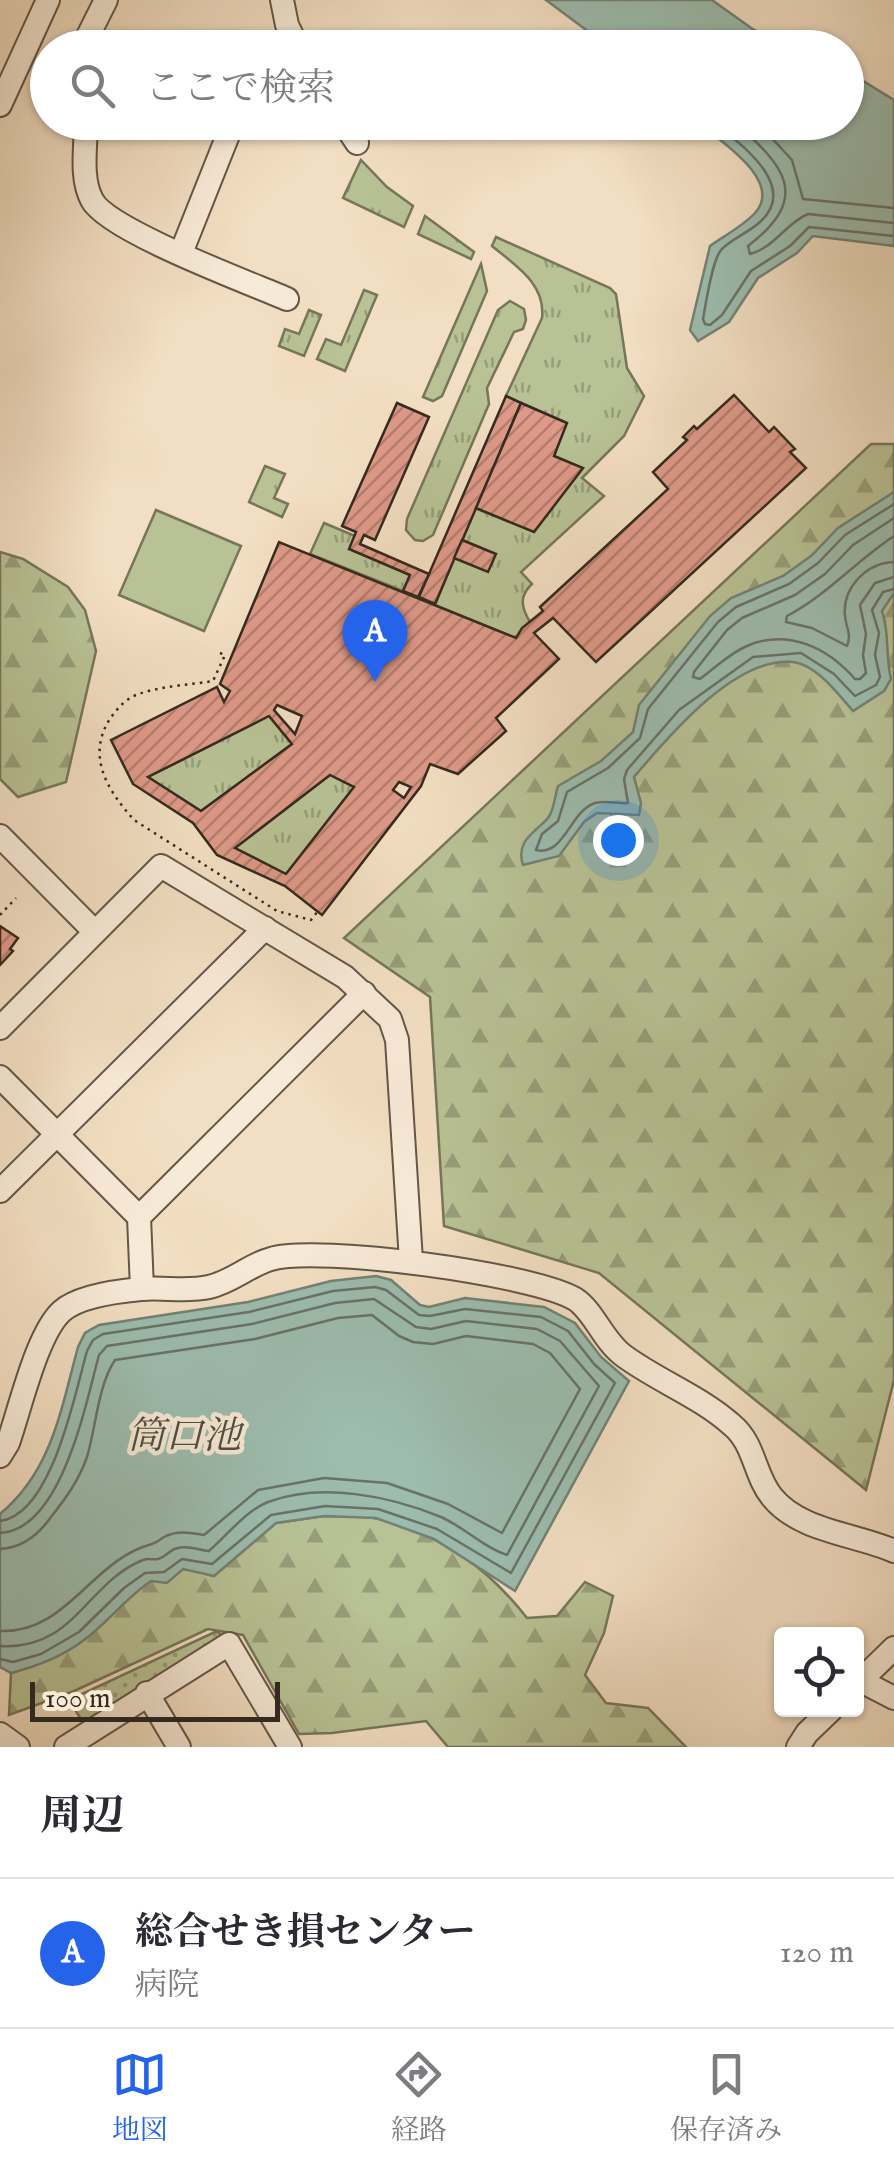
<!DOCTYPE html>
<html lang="ja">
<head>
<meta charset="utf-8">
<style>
	body { margin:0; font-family:"IM FELL English","Noto Serif JP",serif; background:#f2f2f3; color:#2b2b33 }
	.controls { position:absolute; right:30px; bottom:30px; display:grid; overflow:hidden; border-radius:10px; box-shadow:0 2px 8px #0004 }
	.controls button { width:90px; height:90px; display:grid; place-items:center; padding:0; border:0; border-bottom:2px solid #e1e1e2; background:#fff; color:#2b2b33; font:50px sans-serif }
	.scale { position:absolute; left:30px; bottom:25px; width:250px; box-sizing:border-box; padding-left:10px; border:5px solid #342a1e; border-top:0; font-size:28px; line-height:35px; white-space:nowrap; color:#342a1e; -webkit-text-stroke:8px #f7ead7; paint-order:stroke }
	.you { position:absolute; left:618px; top:840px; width:35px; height:35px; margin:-25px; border:8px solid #fff; border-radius:50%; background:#1a73e8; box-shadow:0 0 0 15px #1a73e833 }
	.badge { display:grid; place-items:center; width:65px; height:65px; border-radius:50%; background:#2563eb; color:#fff; font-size:32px; font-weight:700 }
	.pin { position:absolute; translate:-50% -82px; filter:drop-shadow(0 2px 5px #0008) }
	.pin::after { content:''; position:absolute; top:52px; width:35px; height:30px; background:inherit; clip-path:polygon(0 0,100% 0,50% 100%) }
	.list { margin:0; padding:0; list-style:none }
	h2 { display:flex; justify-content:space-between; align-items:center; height:130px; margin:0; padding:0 40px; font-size:42px }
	h2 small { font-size:32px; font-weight:400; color:#7c7c81 }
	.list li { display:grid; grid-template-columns:65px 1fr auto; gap:30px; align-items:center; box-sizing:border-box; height:150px; padding:0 40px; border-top:2px solid #e1e1e2 }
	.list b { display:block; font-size:38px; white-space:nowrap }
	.list p { margin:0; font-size:32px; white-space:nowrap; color:#7c7c81 }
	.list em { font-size:32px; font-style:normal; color:#7c7c81 }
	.icon { flex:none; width:55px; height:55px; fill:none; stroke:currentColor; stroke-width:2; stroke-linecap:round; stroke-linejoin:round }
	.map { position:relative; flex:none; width:894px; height:1747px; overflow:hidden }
	.search { position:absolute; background:#fff; box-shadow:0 2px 8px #0004; left:30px; right:30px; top:30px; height:110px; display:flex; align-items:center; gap:25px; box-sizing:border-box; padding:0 35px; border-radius:55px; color:#7c7c81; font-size:38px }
	.sheet { height:280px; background:#fff }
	nav { display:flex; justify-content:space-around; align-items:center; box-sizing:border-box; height:140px; border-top:2px solid #e1e1e2; background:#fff; font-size:28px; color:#7c7c81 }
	nav a { display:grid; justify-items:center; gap:5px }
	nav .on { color:#2563eb }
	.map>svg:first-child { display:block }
	.grass { fill:url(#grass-tufts); stroke:#76765a; stroke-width:2.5 }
	.forest { fill:url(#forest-firs); stroke:#76765a; stroke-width:2.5 }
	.park { fill:url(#park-dots); stroke:#76765a; stroke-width:2.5 }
	.garden { fill:#b8c295; stroke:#76765a; stroke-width:2.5 }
	.water { fill:#9cbcae; stroke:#728274; stroke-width:2.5 }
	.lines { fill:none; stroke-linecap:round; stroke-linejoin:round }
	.shore { stroke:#687366; stroke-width:2.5 }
	.building { fill:url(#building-hatch); stroke:#342a1e; stroke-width:2.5; fill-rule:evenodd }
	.minor-casing { stroke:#645747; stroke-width:26 }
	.path { stroke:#342a1e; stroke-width:2.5; stroke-dasharray:2.5 5; stroke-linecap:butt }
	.minor { stroke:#f7ead7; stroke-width:22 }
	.labels { text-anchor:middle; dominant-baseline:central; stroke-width:9; stroke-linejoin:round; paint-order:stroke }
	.water-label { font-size:38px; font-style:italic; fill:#4e4e42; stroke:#f7ead7 }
</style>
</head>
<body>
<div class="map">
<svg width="894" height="1747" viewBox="0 0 894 1747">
	<defs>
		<pattern id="grass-tufts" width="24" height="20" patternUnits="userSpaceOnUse" patternTransform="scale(2.5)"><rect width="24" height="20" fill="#b8c295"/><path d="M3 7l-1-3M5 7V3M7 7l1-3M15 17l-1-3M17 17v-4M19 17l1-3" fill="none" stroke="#969e79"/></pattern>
		<pattern id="forest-firs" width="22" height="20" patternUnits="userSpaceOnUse" patternTransform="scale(2.5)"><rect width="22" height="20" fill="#b8c295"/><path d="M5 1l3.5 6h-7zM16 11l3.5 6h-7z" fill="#969e79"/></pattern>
		<pattern id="park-dots" width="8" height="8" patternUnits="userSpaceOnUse" patternTransform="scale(2.5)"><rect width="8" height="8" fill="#b8c295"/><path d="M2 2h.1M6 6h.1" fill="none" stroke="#969e79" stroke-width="1.8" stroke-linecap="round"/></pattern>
		<pattern id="building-hatch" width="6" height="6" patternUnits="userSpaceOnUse" patternTransform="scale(2.5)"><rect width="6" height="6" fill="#de9988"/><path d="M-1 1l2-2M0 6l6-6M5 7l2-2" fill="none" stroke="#b57d6f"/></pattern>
	</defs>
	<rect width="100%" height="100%" fill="#f2dec2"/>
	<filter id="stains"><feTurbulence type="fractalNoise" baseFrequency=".002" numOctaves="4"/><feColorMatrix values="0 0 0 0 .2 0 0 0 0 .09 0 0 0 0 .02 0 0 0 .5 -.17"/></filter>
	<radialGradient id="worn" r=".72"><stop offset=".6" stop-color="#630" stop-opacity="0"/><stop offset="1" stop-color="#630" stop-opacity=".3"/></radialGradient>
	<!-- grass -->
	<g class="grass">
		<polygon points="361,160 387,187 413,206 404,227 343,198"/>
		<polygon points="425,216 474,252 471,259 418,234"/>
		<path d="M496 237 610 288 616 294 627 368 644 396 624 436 582 478 604 496 521 572 532 584C519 596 521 607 530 622L516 638 435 605 454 558 495 554 462 540 475 508 534 532 582 468 554 456 566 423 506 396 542 318C546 284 516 266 492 246Z"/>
		<polygon points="481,264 487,291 442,396 433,401 423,397"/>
		<polygon points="364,290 377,295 345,371 317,359 326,339 341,345"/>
		<polygon points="510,301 524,309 526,320 523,329 514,332 487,388 489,404 433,535 423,541 415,540 406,530 407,519 498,310"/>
		<polygon points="309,310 321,315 304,356 279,346 285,329 299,334"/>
		<polygon points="265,466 285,474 274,498 288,504 282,517 249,502"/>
		<polygon points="324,523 355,536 350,549 410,575 403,591 310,554"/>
		<polygon points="269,716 292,744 201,811 148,777"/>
		<polygon points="330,775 354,787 286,874 235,848"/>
	</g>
	<!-- forest -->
	<g class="forest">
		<polygon points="871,444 894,444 894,1380 866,1490 599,1273 444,1226 430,997 344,938"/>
		<polygon points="0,552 23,559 68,587 85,610 96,651 66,782 18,797 0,779"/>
		<path d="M324 1516C342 1517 362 1515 379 1519 442 1535 487 1567 527 1618L557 1616 585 1582 613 1596 604 1633 585 1675 606 1703 648 1708 686 1747H448L426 1721 332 1733 299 1734 243 1635 208 1629 72 1692 9 1715 11 1673C37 1666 59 1657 82 1641 113 1620 141 1572 183 1569 192 1569 205 1574 214 1576L276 1523Z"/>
	</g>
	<!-- park -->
	<polygon class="park" points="217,1631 225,1639 84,1724 69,1700"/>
	<!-- garden -->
	<polygon class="garden" points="156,510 241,546 204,631 119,595"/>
	<!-- water -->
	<g class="water">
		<polygon points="546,0 712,0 754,30 793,47 609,47"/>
		<path d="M847 71 894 100V246L813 236 797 253 758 278 729 322 698 341 690 330 710 246C724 236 743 226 755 213 784 181 720 141 699 123L846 122Z"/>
		<path d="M894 492V593L882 611C890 634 885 655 891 679L884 691 853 711C838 694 817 665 793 662 735 656 668 737 634 777L641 803 639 815 597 813 584 822 559 856 523 865C515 840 536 832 548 818 554 811 555 795 558 786L601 761 633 732 639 705 710 616 731 598 783 576 811 556 838 528Z"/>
		<path d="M376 1276 391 1280 420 1305 429 1307 465 1298 544 1307 575 1323 601 1357 629 1381 515 1591 434 1539 376 1518 324 1516 276 1523 214 1576 183 1569 167 1583 151 1581C126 1598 108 1622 84 1640 62 1657 38 1666 11 1673L0 1667V1514C52 1471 61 1409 78 1347L85 1333 99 1325 248 1302 331 1281Z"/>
	</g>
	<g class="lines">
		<!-- shore -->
		<g class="shore">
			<path d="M714 122C740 144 800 186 760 222 748 233 731 239 721 250 712 261 706 303 703 319L705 324 710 325 722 315 751 271 790 246 809 227 894 236"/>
			<path d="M734 122C785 166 812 197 748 246L750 254C774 248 786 223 808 214L894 223"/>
			<polyline points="757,122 792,160 803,199 894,208"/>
			<path d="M894 504 845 535 818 563 789 584 736 607 718 622 648 709 640 738 608 768 567 792 558 821 542 834 536 850C564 857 570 811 595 803 606 800 618 804 628 803L624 779 627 770 679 710 753 657 801 653 834 674 855 696 876 685 880 677 875 655 879 633 872 610 883 592 894 589"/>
			<path d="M894 518 853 545 825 574 795 595 742 618 727 630 694 672 693 677 700 679C715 668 730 653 747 646 788 628 828 648 855 679H860L866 673 863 655 866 634 860 605 875 583 894 577"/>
			<path d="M894 536C856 561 827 595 787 616L786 622 812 628 847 646C852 634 846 628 845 616 842 587 867 563 894 562"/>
			<path d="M0 1521C52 1515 75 1393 87 1351L93 1340 103 1334 249 1312 333 1291 375 1287 386 1290 419 1315 430 1316 465 1309 541 1317 568 1331 594 1364 615 1383 511 1573 437 1529 378 1509 325 1506 271 1515 212 1564 182 1559 164 1572 145 1573 124 1588 79 1632 41 1654 13 1662 0 1659"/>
			<path d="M0 1533C62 1530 86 1402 99 1355L107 1346 252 1324 335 1303 374 1299 416 1327 431 1329 466 1321 537 1329 560 1341 599 1386 507 1555C484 1548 464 1527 441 1517 390 1496 322 1482 268 1502 247 1510 226 1536 209 1551 199 1550 188 1545 178 1548 170 1549 166 1557 158 1559 153 1560 148 1558 143 1560 87 1582 74 1651 0 1646"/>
			<path d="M0 1549C22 1548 39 1534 51 1517 66 1498 79 1480 87 1457 96 1427 98 1385 115 1360L255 1339 338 1318 372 1315 399 1336 413 1342 433 1344 466 1336 533 1344 550 1353 580 1389 502 1533 448 1504 387 1483 324 1478 258 1490 204 1535C191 1533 179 1530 166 1536 160 1539 158 1542 152 1544 91 1560 67 1634 0 1631"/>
		</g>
	</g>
	<!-- building -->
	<g class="building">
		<path d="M734 395 769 432 774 427 795 449 790 452 806 468 596 662 553 618 534 633 559 659 496 718 506 731 458 774 430 764 421 786 322 915 285 886 217 855 193 823 133 784 111 740 217 687 224 702 230 691 220 684 279 542 516 638 522 628 543 611 540 607 668 489 653 472 687 440 683 437 694 426 697 429ZM277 705 302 716 295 734 274 710ZM269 716 292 744 201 811 148 777ZM330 775 354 787 286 874 235 848ZM399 782 411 787 404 798 393 790Z"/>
		<polygon points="506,396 521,403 435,604 419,597"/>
		<polygon points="397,403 429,417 375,540 364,535 360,544 429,574 418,597 403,591 410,575 349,549 356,532 342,526"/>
		<polygon points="521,403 567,423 554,456 583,468 534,532 476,508"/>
		<polygon points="462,540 496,554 488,572 454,558"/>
		<polygon points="0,926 18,938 10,949 13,951 0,965"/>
	</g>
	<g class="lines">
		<!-- minor casing -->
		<g class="minor-casing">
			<g id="minor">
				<polyline points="282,0 287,25 298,48"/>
				<polyline points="88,48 88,36 106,0"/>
				<polyline points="0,105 48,0"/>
				<path d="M86 122C86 146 80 178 92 200 107 230 250 283 287 299"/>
				<polyline points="343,122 357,143"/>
				<polyline points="181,253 228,135"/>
				<polyline points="0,836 95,932"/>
				<polyline points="0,1028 161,866 345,977 390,1019 397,1040 411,1261"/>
				<polyline points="0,1077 139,1217"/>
				<polyline points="0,1191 265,928"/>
				<polyline points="142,1289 139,1217 364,993"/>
				<path d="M0 1456 8 1443C20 1409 37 1333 62 1311 79 1296 119 1291 141 1289 164 1287 187 1292 209 1287 232 1282 249 1265 271 1259 319 1245 533 1274 575 1299 594 1311 603 1341 624 1356 658 1381 701 1397 732 1425 755 1444 754 1475 772 1497 799 1531 855 1534 894 1551"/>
				<polyline points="861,1681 894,1698"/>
				<polyline points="856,1685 894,1648"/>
				<polyline points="147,1693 179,1747"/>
				<polyline points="0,1734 18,1747"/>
				<polyline points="66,1747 229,1644 290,1747"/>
				<polyline points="798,1747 807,1733 831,1710"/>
			</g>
		</g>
		<!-- path -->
		<g class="path">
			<path d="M220 653 225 655 213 681C189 685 159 686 136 695 124 700 115 711 108 722 87 759 109 792 134 820L277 911 311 920 318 911"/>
			<polyline points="0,915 16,898"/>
		</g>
		<!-- minor -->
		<use href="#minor" class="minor"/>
	</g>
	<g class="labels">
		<!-- water labels -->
		<g class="water-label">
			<text x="184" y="1438">筒口池</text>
		</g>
	</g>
	<rect width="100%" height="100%" filter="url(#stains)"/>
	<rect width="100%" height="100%" fill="url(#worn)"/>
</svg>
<div class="controls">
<button><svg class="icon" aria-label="locate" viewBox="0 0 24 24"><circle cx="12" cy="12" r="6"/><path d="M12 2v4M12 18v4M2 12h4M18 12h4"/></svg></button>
</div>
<div class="scale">100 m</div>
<div class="you"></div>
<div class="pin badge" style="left:375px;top:682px">A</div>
<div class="search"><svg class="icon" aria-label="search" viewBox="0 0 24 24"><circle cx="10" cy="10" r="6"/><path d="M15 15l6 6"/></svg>ここで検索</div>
</div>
<section class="sheet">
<h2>周辺<small></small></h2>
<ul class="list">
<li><span class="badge">A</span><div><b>総合せき損センター</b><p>病院</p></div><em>120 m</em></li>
</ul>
</section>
<nav>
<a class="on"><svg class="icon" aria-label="map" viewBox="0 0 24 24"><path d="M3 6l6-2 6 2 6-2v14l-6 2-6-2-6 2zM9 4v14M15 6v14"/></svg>地図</a>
<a><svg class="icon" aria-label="directions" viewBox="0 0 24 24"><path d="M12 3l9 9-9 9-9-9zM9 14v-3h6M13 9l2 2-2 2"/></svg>経路</a>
<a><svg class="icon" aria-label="saved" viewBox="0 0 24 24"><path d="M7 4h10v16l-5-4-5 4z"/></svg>保存済み</a>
</nav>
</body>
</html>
